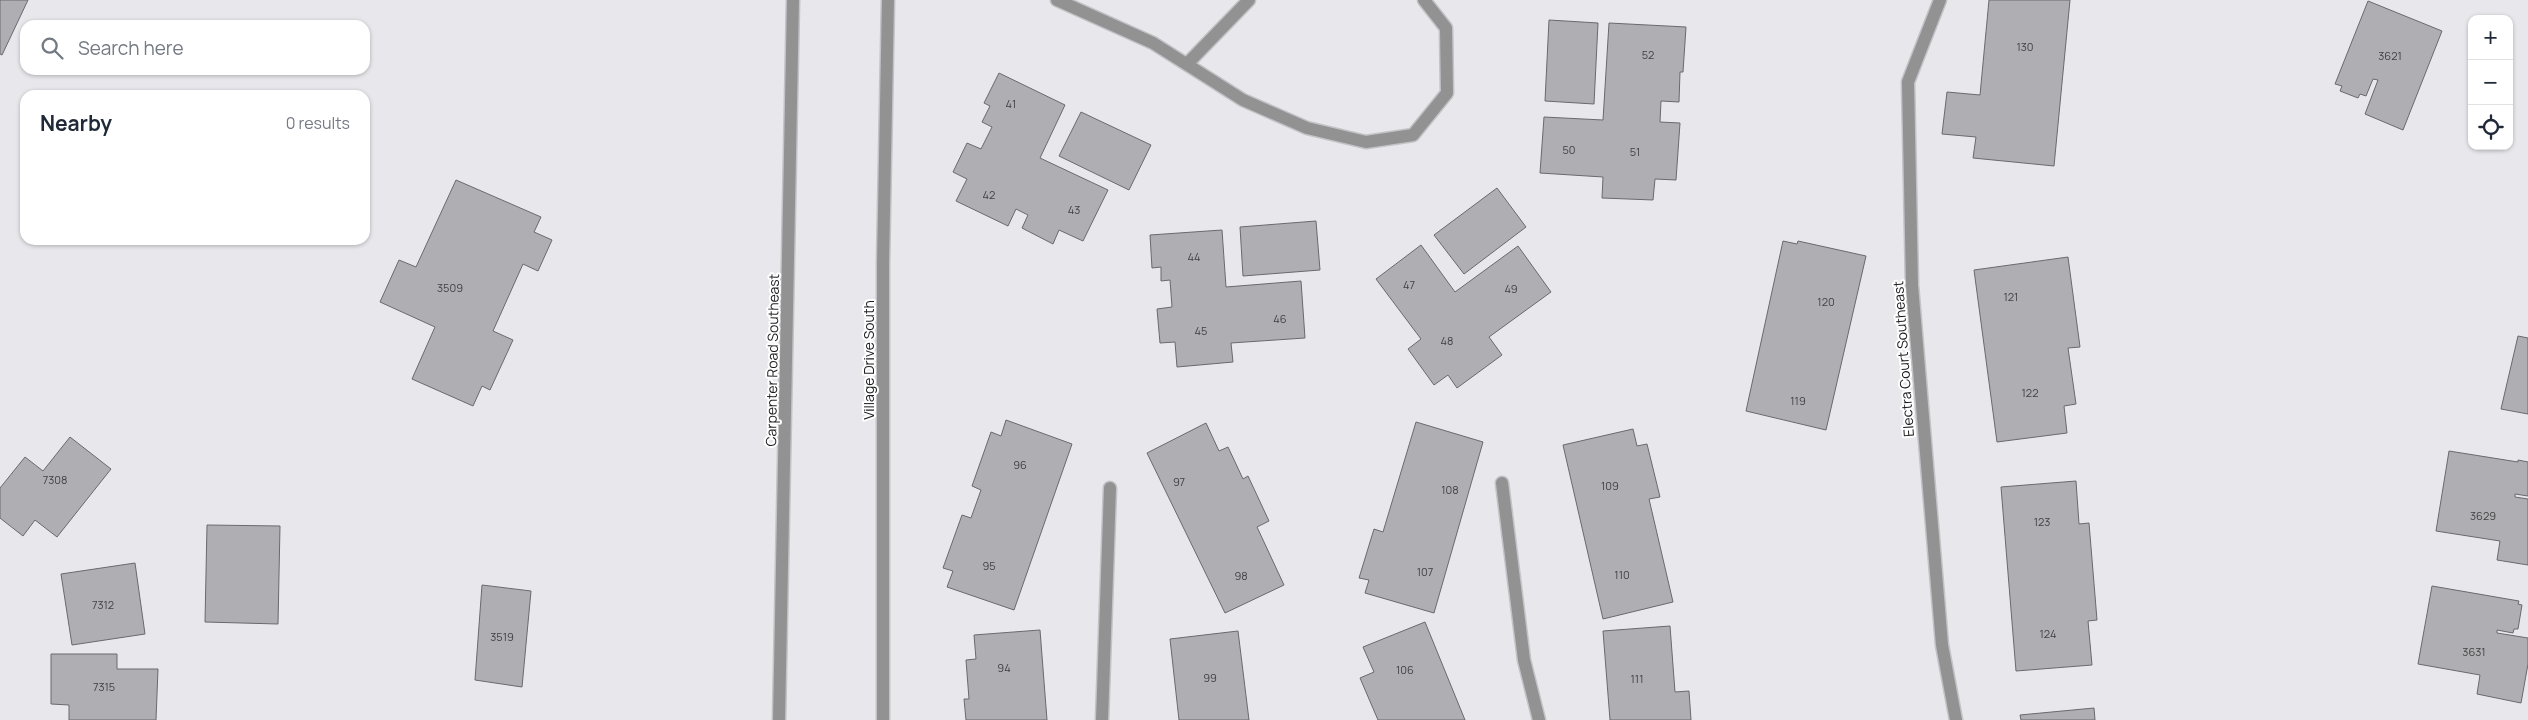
<!DOCTYPE html>
<html lang="en">
<head>
<meta charset="utf-8">
<style>
	body { margin:0; font-family:Manrope,sans-serif; background:#f2f2f3; color:#1f2937 }
	.controls { position:absolute; right:15px; top:15px; display:grid; overflow:hidden; border-radius:10px; box-shadow:0 1px 4px #0004 }
	.controls button { width:45px; height:45px; display:grid; place-items:center; padding:0; border:0; border-bottom:1px solid #e0e1e3; background:#fff; color:#1f2937; font:25px sans-serif }
	.list { margin:0; padding:0; list-style:none }
	h2 { display:flex; justify-content:space-between; align-items:center; height:65px; margin:0; padding:0 20px; font-size:21px }
	h2 small { font-size:16px; font-weight:400; color:#747a83 }
	.icon { flex:none; width:28px; height:28px; fill:none; stroke:currentColor; stroke-width:2; stroke-linecap:round; stroke-linejoin:round }
	.map { position:relative; flex:none; width:2528px; height:720px; overflow:hidden }
	.search { position:absolute; background:#fff; box-shadow:0 1px 4px #0004; left:20px; top:20px; width:350px; height:55px; display:flex; align-items:center; gap:12px; box-sizing:border-box; padding:0 18px; border-radius:15px; color:#747a83; font-size:19px }
	.panel { position:absolute; background:#fff; box-shadow:0 1px 4px #0004; left:20px; top:90px; width:350px; height:155px; border-radius:15px }
	.map>svg:first-child { display:block }
	.building { fill:#afafb3; stroke:#6a696d }
	.lines { fill:none; stroke-linecap:round; stroke-linejoin:round }
	.minor-casing { stroke:#c3c3c7; stroke-width:15 }
	.minor { stroke:#929293; stroke-width:12 }
	.labels { text-anchor:middle; dominant-baseline:central; stroke-width:4; stroke-linejoin:round; paint-order:stroke }
	.number-label { font-size:11px; fill:#404142 }
	.street-label { font-size:14px; fill:#1b1c1d; stroke:#fff }
</style>
</head>
<body>
<div class="map">
<svg width="2528" height="720" viewBox="0 0 2528 720">
	<rect width="100%" height="100%" fill="#e8e8ec"/>
	<!-- building -->
	<g class="building">
		<polygon points="0,0 28,0 2,55 0,54"/>
		<polygon points="1989,0 2070,0 2054,166 1973,158 1976,137 1942,134 1947,92 1980,95"/>
		<polygon points="2368,1 2442,31 2403,130 2365,114 2378,80 2373,79 2366,96 2360,94 2358,98 2340,91 2342,86 2335,84"/>
		<polygon points="1549,20 1598,23 1594,104 1545,101"/>
		<polygon points="1609,23 1686,27 1683,72 1680,72 1679,102 1661,101 1660,122 1680,123 1676,180 1655,179 1653,200 1602,198 1603,177 1540,173 1544,117 1603,120"/>
		<polygon points="999,73 1065,105 1040,158 1108,190 1083,241 1059,230 1053,244 1022,228 1028,215 1016,209 1008,226 956,201 967,179 953,172 967,143 981,149 992,127 982,122 990,106 984,103"/>
		<polygon points="1081,112 1151,145 1129,190 1059,156"/>
		<polygon points="456,180 541,217 534,232 552,240 538,271 523,264 493,331 513,340 490,390 482,386 473,406 412,379 435,327 380,302 399,260 416,267"/>
		<polygon points="1497,188 1526,227 1464,274 1434,235"/>
		<polygon points="1316,221 1320,270 1243,276 1240,227"/>
		<polygon points="1222,230 1226,287 1301,281 1305,338 1231,343 1233,362 1177,367 1175,342 1160,343 1157,309 1172,307 1170,280 1161,281 1161,267 1152,268 1150,235"/>
		<polygon points="1783,241 1797,244 1798,241 1866,256 1826,430 1746,411"/>
		<polygon points="1421,245 1455,292 1518,246 1551,292 1489,337 1502,355 1457,388 1448,375 1434,385 1408,349 1421,339 1376,279"/>
		<polygon points="2068,257 2080,347 2068,348 2076,404 2064,406 2067,433 1997,442 1974,270"/>
		<polygon points="2518,336 2528,338 2528,414 2501,409"/>
		<polygon points="1006,420 1072,444 1014,610 947,587 953,571 943,568 962,515 971,518 981,490 972,486 991,432 1001,436"/>
		<polygon points="1416,422 1483,442 1434,613 1365,593 1369,580 1359,578 1374,529 1383,532"/>
		<polygon points="1206,423 1219,451 1228,447 1243,479 1248,476 1269,521 1257,527 1284,585 1225,613 1147,453"/>
		<polygon points="1633,429 1637,446 1647,444 1660,497 1649,499 1673,602 1603,619 1563,445"/>
		<polygon points="70,437 111,469 57,537 35,520 23,536 0,518 0,488 25,457 43,471"/>
		<polygon points="2449,451 2518,462 2518,460 2528,462 2528,496 2515,494 2515,497 2528,499 2528,565 2497,560 2500,541 2436,531"/>
		<polygon points="2076,481 2079,524 2089,523 2097,620 2088,621 2092,665 2016,671 2001,487"/>
		<polygon points="207,525 280,526 278,624 205,622"/>
		<polygon points="135,563 145,634 72,645 61,574"/>
		<polygon points="482,585 531,591 522,687 475,680"/>
		<polygon points="2432,586 2519,601 2518,604 2522,605 2518,629 2514,629 2513,633 2497,630 2497,633 2528,638 2528,664 2521,703 2477,694 2480,675 2418,664"/>
		<polygon points="1425,622 1465,720 1378,720 1360,678 1374,672 1363,647"/>
		<polygon points="1670,626 1675,692 1689,691 1691,720 1610,720 1603,631"/>
		<polygon points="1040,630 1047,720 966,720 964,699 969,699 966,660 976,659 974,635"/>
		<polygon points="1238,631 1249,720 1179,720 1170,639"/>
		<polygon points="51,654 117,654 117,669 158,669 156,720 69,720 69,705 51,704"/>
		<polygon points="2094,708 2095,720 2021,720 2020,715"/>
	</g>
	<g class="lines">
		<!-- minor casing -->
		<g class="minor-casing">
			<g id="minor">
				<polyline points="1057,0 1153,43 1243,100 1307,128 1366,142 1413,135 1447,93 1446,28 1424,0"/>
				<polyline points="1940,0 1908,82 1912,285 1942,645 1956,720"/>
				<polyline points="1187,64 1249,0"/>
				<polyline points="1502,483 1524,660 1539,720"/>
				<polyline points="779,720 793,0"/>
				<polyline points="883,720 883,264 888,0"/>
				<polyline points="1102,720 1110,488"/>
			</g>
		</g>
		<!-- minor -->
		<use href="#minor" class="minor"/>
	</g>
	<g class="labels">
		<!-- number labels -->
		<g class="number-label">
			<text x="2025" y="46">130</text>
			<text x="1648" y="54">52</text>
			<text x="2390" y="55">3621</text>
			<text x="1011" y="103">41</text>
			<text x="1569" y="149">50</text>
			<text x="1635" y="151">51</text>
			<text x="989" y="194">42</text>
			<text x="1074" y="209">43</text>
			<text x="1194" y="256">44</text>
			<text x="1409" y="284">47</text>
			<text x="450" y="287">3509</text>
			<text x="1511" y="288">49</text>
			<text x="2011" y="296">121</text>
			<text x="1826" y="301">120</text>
			<text x="1280" y="318">46</text>
			<text x="1201" y="330">45</text>
			<text x="1447" y="340">48</text>
			<text x="2030" y="392">122</text>
			<text x="1798" y="400">119</text>
			<text x="1020" y="464">96</text>
			<text x="55" y="479">7308</text>
			<text x="1179" y="481">97</text>
			<text x="1610" y="485">109</text>
			<text x="1450" y="489">108</text>
			<text x="2483" y="515">3629</text>
			<text x="2042" y="521">123</text>
			<text x="989" y="565">95</text>
			<text x="1425" y="571">107</text>
			<text x="1622" y="574">110</text>
			<text x="1241" y="575">98</text>
			<text x="103" y="604">7312</text>
			<text x="2048" y="633">124</text>
			<text x="502" y="636">3519</text>
			<text x="2474" y="651">3631</text>
			<text x="1004" y="667">94</text>
			<text x="1405" y="669">106</text>
			<text x="1210" y="677">99</text>
			<text x="1637" y="678">111</text>
			<text x="104" y="686">7315</text>
		</g>
		<!-- street labels -->
		<g class="street-label">
			<text transform="translate(1903 359) rotate(-94)">Electra Court Southeast</text>
			<text transform="translate(772 360) rotate(-89)">Carpenter Road Southeast</text>
			<text transform="translate(868 360) rotate(-90)">Village Drive South</text>
		</g>
	</g>
</svg>
<div class="controls">
<button>+</button>
<button>−</button>
<button><svg class="icon" aria-label="locate" viewBox="0 0 24 24"><circle cx="12" cy="12" r="6"/><path d="M12 2v4M12 18v4M2 12h4M18 12h4"/></svg></button>
</div>
<div class="search"><svg class="icon" aria-label="search" viewBox="0 0 24 24"><circle cx="10" cy="10" r="6"/><path d="M15 15l6 6"/></svg>Search here</div>
<section class="panel">
<h2>Nearby<small>0 results</small></h2>
<ul class="list">
</ul>
</section>
</div>
</body>
</html>
